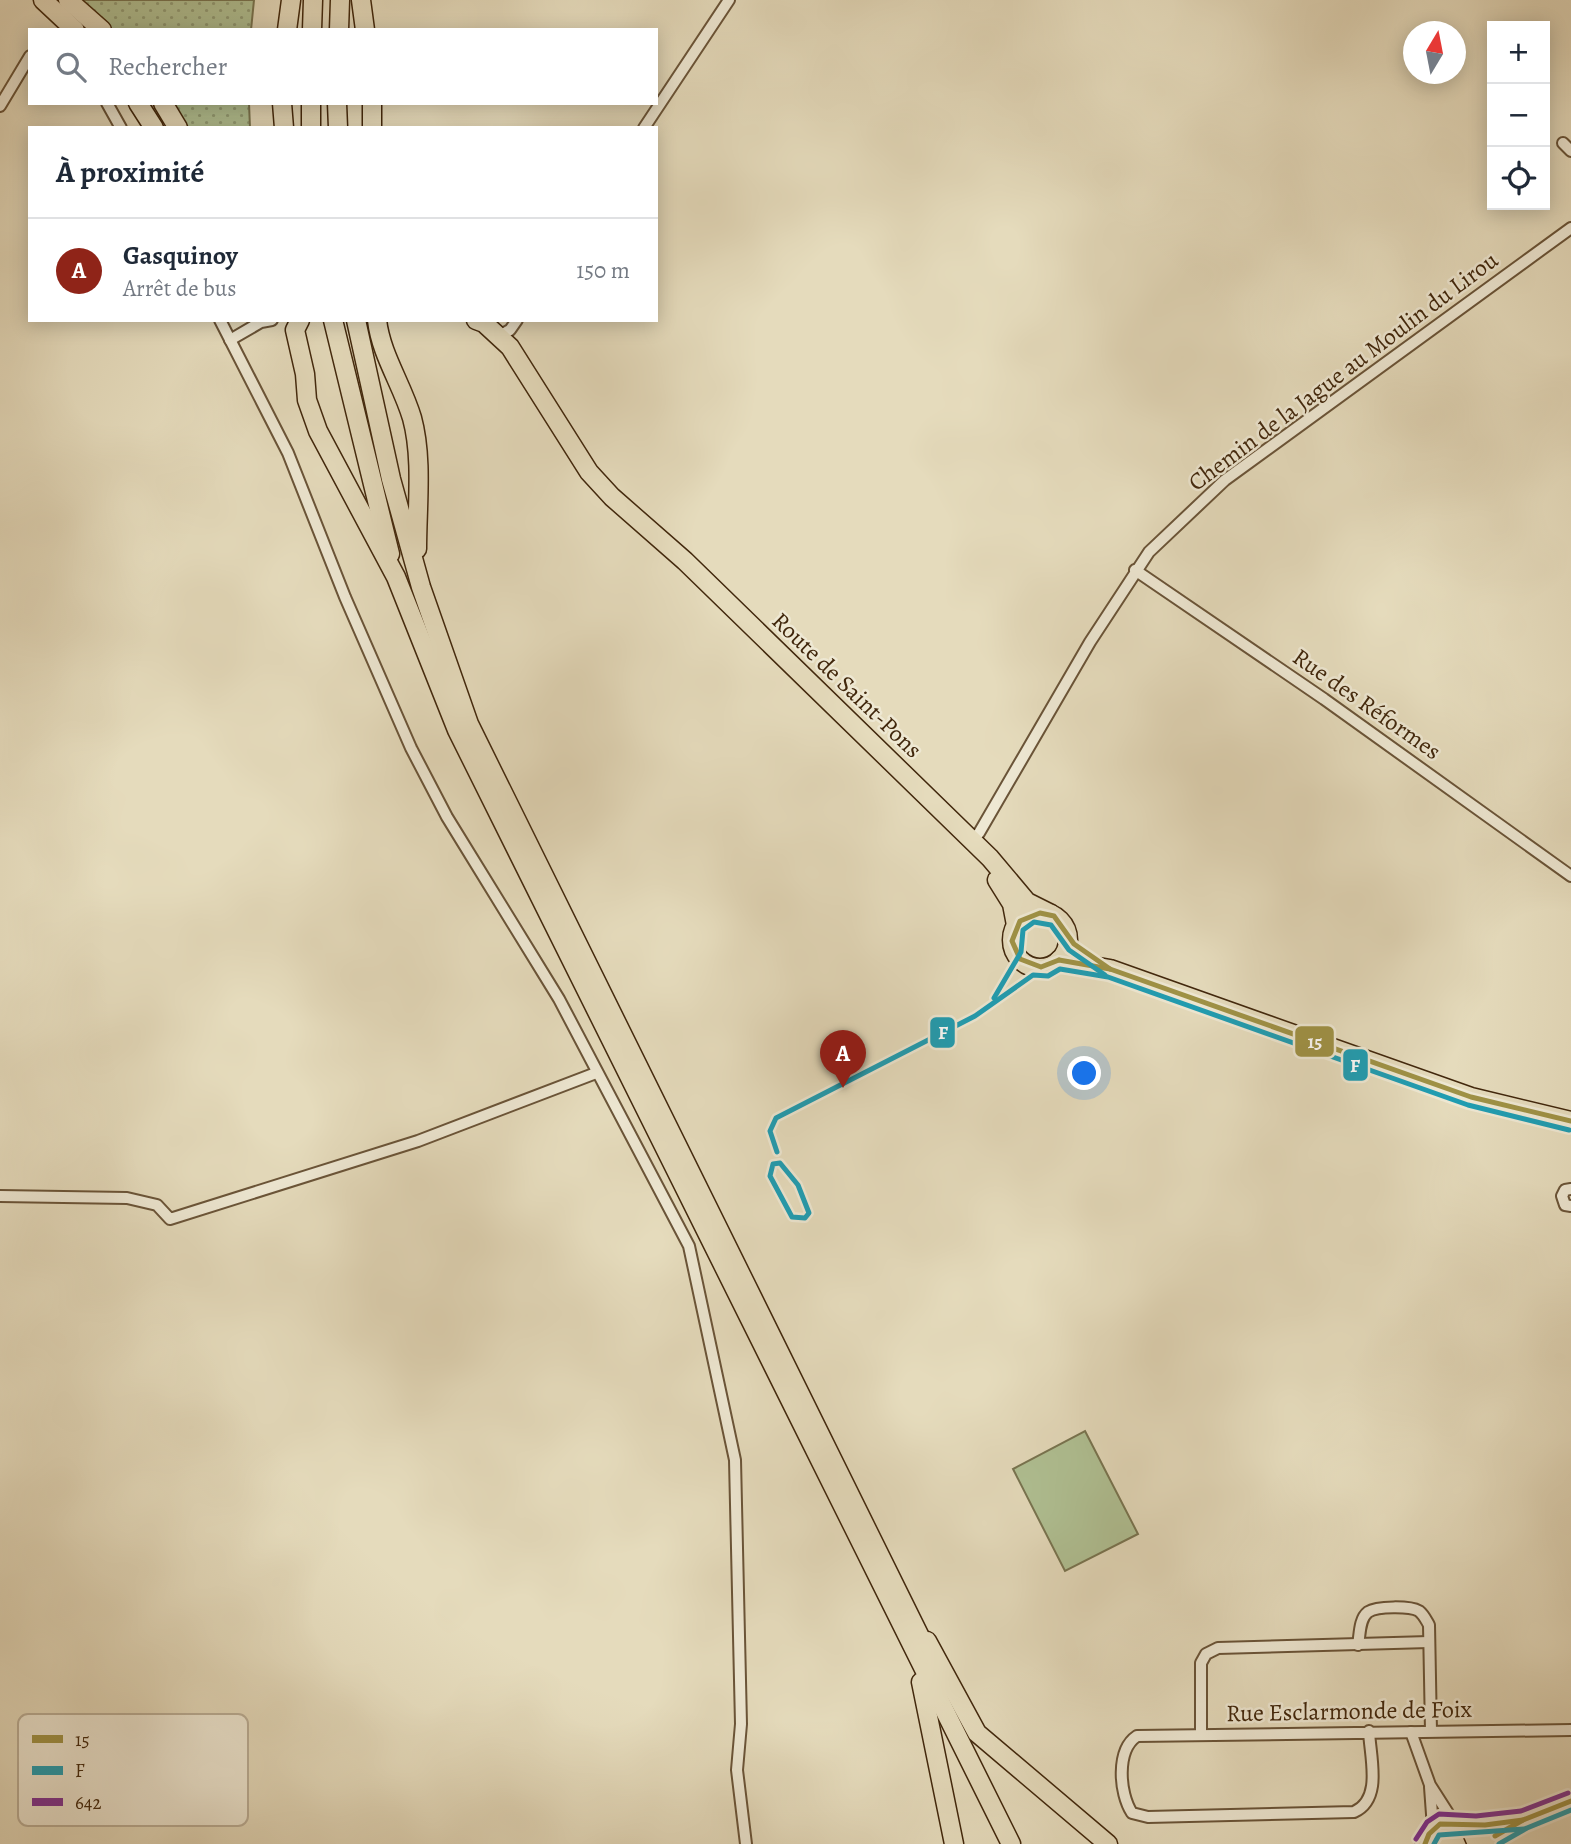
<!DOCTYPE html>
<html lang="fr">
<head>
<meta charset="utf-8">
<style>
	body { margin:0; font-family:Alegreya,serif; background:#f2f2f3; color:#1f2937 }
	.controls { position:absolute; right:21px; top:21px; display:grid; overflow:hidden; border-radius:0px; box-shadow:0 4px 18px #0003 }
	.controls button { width:63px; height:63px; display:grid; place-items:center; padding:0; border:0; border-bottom:2px solid #e0e1e3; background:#fff; color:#1f2937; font:35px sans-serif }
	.compass { position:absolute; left:1403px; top:21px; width:63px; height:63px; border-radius:50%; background:#fff; box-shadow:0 4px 18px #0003; rotate:10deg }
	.you { position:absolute; left:1085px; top:1074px; width:24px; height:24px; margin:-18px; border:5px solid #fff; border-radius:50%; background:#1a73e8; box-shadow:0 0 0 10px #1a73e833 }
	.badge { display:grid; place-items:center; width:46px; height:46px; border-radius:50%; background:#8f2418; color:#fff; font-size:23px; font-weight:700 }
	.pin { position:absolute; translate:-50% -58px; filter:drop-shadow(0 2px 4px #0008) }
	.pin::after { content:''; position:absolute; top:37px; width:24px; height:21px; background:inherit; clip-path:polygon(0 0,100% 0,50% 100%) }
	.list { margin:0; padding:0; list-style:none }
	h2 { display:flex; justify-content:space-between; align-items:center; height:91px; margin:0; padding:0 28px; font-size:30px }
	h2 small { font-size:23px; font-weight:400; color:#747a83 }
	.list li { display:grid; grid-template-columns:46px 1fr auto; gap:21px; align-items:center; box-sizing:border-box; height:105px; padding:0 28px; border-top:2px solid #e0e1e3 }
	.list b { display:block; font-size:26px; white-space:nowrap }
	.list p { margin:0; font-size:23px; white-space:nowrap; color:#747a83 }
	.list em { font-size:23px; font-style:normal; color:#747a83 }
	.icon { flex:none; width:38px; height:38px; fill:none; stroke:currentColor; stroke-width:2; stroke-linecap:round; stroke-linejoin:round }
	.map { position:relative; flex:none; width:1571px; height:1844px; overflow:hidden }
	.search { position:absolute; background:#fff; box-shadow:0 4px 18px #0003; left:28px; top:28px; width:630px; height:77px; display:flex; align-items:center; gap:18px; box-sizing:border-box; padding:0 24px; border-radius:0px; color:#747a83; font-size:26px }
	.panel { position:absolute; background:#fff; box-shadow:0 4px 18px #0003; left:28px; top:126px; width:630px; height:196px; border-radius:0px }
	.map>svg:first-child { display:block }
	.grass { fill:url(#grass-dots); stroke:#787450; stroke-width:2 }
	.garden { fill:#b0c194; stroke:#787450; stroke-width:2 }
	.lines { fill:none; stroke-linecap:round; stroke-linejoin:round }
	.minor-casing { stroke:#6a5438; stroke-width:14 }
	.primary-casing { stroke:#41270c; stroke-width:21 }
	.trunk-casing { stroke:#41270c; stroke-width:21 }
	.minor { stroke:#eee8d3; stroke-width:10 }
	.primary { stroke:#e5dbbc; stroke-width:18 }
	.trunk { stroke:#e5dbbc; stroke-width:18 }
	.bus-1-casing { stroke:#eee8d3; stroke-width:10 }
	.bus-2-casing { stroke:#eee8d3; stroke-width:10 }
	.bus-3-casing { stroke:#eee8d3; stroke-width:10 }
	.bus-1 { stroke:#9f9246; stroke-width:5 }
	.bus-2 { stroke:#209db2; stroke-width:5 }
	.bus-3 { stroke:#7d2f92; stroke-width:5 }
	.labels { text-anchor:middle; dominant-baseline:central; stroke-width:5; stroke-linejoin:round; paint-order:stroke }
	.street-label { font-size:24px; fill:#41270c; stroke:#eee8d3 }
	.key { fill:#eee8d3; stroke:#baae97; stroke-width:2 }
	.key-label { font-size:19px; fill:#41270c }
	.line-badge { stroke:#eee8d3; stroke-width:2.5 }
	.badge-label { font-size:19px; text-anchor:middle; font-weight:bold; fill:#fff }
</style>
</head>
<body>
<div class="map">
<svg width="1571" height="1844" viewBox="0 0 1571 1844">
	<defs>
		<pattern id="grass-dots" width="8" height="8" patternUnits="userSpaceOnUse" patternTransform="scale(1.75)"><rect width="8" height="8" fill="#b0c194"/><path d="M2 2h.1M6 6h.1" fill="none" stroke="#919d77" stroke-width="1.8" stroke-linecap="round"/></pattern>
	</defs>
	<rect width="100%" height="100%" fill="#e5dbbc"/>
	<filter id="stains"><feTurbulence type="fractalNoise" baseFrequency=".00286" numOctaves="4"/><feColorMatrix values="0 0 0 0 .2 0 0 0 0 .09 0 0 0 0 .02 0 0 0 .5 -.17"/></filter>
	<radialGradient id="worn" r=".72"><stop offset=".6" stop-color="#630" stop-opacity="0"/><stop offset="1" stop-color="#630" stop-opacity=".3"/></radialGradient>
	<!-- grass -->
	<g class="grass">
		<polygon points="73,0 254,0 251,30 107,30"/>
		<polygon points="167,103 249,103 250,128 182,128"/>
	</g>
	<!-- garden -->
	<polygon class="garden" points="1085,1431 1138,1534 1065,1571 1013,1469"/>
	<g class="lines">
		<!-- minor casing -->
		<g class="minor-casing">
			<g id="minor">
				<polyline points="107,103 121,128"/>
				<polyline points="0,106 30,56"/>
				<polyline points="644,128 729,0"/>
				<polyline points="1563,143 1571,151"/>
				<polyline points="220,320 288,453 345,597 411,748 447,817 559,999 689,1246 735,1460 741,1724 737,1770 746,1844"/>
				<polyline points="499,336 510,330 517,320"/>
				<polyline points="230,340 261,322 272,320"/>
				<polyline points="1135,570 1324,699 1571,876"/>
				<polyline points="971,841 979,833 1090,642 1149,552 1225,480 1571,228"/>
				<polyline points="1571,1189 1565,1190 1562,1196 1565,1205 1571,1206"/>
				<polyline points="0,1196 127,1198 157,1205 170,1219 418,1141 596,1073"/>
				<path d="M1358 1645C1360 1635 1359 1619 1368 1612 1377 1606 1410 1606 1419 1611 1424 1615 1426 1620 1429 1625L1431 1731"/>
				<path d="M1369 1731C1370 1757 1383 1799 1354 1812L1148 1817 1132 1813C1119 1793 1116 1750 1137 1736L1571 1730"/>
				<polyline points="1411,1732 1430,1785 1453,1821"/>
				<polyline points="1201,1733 1201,1663 1206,1654 1218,1648 1429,1642"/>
				<polyline points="1430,1787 1433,1828"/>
			</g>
		</g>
		<!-- primary casing -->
		<g class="primary-casing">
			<g id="primary">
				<polyline points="43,0 75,30"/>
				<polyline points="68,0 102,30"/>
				<polyline points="138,103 154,128"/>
				<polyline points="163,103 178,128"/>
				<polyline points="476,320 484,323 510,347 589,472 612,497 685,561 990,858 1027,902 1051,914"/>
				<polyline points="997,880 1012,904 1016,925"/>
				<circle cx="1040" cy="940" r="28"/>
				<polyline points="1059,960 1110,969 1471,1097 1571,1121"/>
				<polyline points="1425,1844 1433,1828 1453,1821 1471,1830 1477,1844"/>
				<polyline points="1483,1844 1523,1820 1571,1801"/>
			</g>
		</g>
		<!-- trunk casing -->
		<g class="trunk-casing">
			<g id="trunk">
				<polyline points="361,0 365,30"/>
				<polyline points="287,30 291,0"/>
				<polyline points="312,30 313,0"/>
				<polyline points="339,30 340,0"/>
				<polyline points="282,103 284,128"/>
				<polyline points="311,103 311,128"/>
				<polyline points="337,103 338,128"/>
				<polyline points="372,103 372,128"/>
				<polyline points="300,320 295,330 305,374 307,400 318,431 396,577 457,730 1011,1844"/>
				<polyline points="333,320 390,554"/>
				<polyline points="356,320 391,479 421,587 469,724 929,1655"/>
				<path d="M377 320C381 355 402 384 412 418 423 458 417 507 417 549"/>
				<polyline points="927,1641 977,1733 1108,1844"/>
				<polyline points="921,1682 954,1844"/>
			</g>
		</g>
		<!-- minor -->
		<use href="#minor" class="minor"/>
		<!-- primary -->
		<use href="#primary" class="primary"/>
		<!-- trunk -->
		<use href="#trunk" class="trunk"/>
		<!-- bus-1 casing -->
		<g class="bus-1-casing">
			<g id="bus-1">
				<polyline points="1059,960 1110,969 1471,1097 1571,1121"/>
				<polyline points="1059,960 1041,967 1020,959 1012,941 1020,921 1040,913 1054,916 1074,944 1110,969"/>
				<polyline points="1495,1836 1523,1820 1571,1801"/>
				<polyline points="1425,1844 1429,1834 1440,1824 1485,1825 1523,1820"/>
			</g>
		</g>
		<!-- bus-2 casing -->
		<g class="bus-2-casing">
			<g id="bus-2">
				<polyline points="994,998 1021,952 1023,930 1034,922 1051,925 1069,950 1105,975"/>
				<polyline points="777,1152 770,1131 776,1118 975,1016 1033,975 1048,976 1060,969 1108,977 1468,1105 1569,1130"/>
				<polygon points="780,1163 798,1185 809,1213 805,1218 792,1217 770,1176 773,1164"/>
				<polyline points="1434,1844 1439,1835 1524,1829"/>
				<polyline points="1499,1844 1527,1828 1571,1810"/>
			</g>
		</g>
		<!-- bus-3 casing -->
		<g class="bus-3-casing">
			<polyline id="bus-3" points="1416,1839 1427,1822 1439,1814 1476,1816 1521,1811 1568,1793"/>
		</g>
		<!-- bus-1 -->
		<use href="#bus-1" class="bus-1"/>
		<!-- bus-2 -->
		<use href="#bus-2" class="bus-2"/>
		<!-- bus-3 -->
		<use href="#bus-3" class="bus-3"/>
	</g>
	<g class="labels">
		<!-- street labels -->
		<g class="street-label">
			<text transform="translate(1343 371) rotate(-37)">Chemin de la Jague au Moulin du Lirou</text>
			<text transform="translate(847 685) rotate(44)">Route de Saint-Pons</text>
			<text transform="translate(1367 704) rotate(35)">Rue des Réformes</text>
			<text transform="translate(1349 1711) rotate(-1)">Rue Esclarmonde de Foix</text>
		</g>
	</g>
	<!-- legend -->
	<rect x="18" y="1714" width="230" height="112" rx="10" class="key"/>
	<rect x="32" y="1735" width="31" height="8" fill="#9f9246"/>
	<rect x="32" y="1766" width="31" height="9" fill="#209db2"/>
	<rect x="32" y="1798" width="31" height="8" fill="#7d2f92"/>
	<g class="key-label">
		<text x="75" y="1746">15</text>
		<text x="75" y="1777">F</text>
		<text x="75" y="1809">642</text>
	</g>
	<g class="line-badge">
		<rect x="929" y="1016" width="27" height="33" rx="7" fill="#209db2"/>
		<rect x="1294" y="1025" width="41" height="33" rx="7" fill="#9f9246"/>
		<rect x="1342" y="1048" width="27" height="34" rx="7" fill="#209db2"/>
	</g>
	<g class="badge-label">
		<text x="943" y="1039">F</text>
		<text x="1315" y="1048">15</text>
		<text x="1355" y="1072">F</text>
	</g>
	<rect width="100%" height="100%" filter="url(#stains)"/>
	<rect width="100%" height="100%" fill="url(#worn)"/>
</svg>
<div class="controls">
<button>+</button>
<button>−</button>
<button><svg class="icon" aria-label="locate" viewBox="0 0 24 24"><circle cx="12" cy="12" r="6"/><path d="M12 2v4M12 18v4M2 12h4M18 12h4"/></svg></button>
</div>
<svg class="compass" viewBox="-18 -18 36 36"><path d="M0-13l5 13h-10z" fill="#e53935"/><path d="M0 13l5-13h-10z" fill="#747a83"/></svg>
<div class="you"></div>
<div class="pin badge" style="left:843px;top:1088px">A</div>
<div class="search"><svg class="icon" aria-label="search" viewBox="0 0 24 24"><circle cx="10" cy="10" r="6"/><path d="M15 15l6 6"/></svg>Rechercher</div>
<section class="panel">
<h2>À proximité<small></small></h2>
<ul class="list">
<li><span class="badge">A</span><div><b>Gasquinoy</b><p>Arrêt de bus</p></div><em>150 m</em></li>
</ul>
</section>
</div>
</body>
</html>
